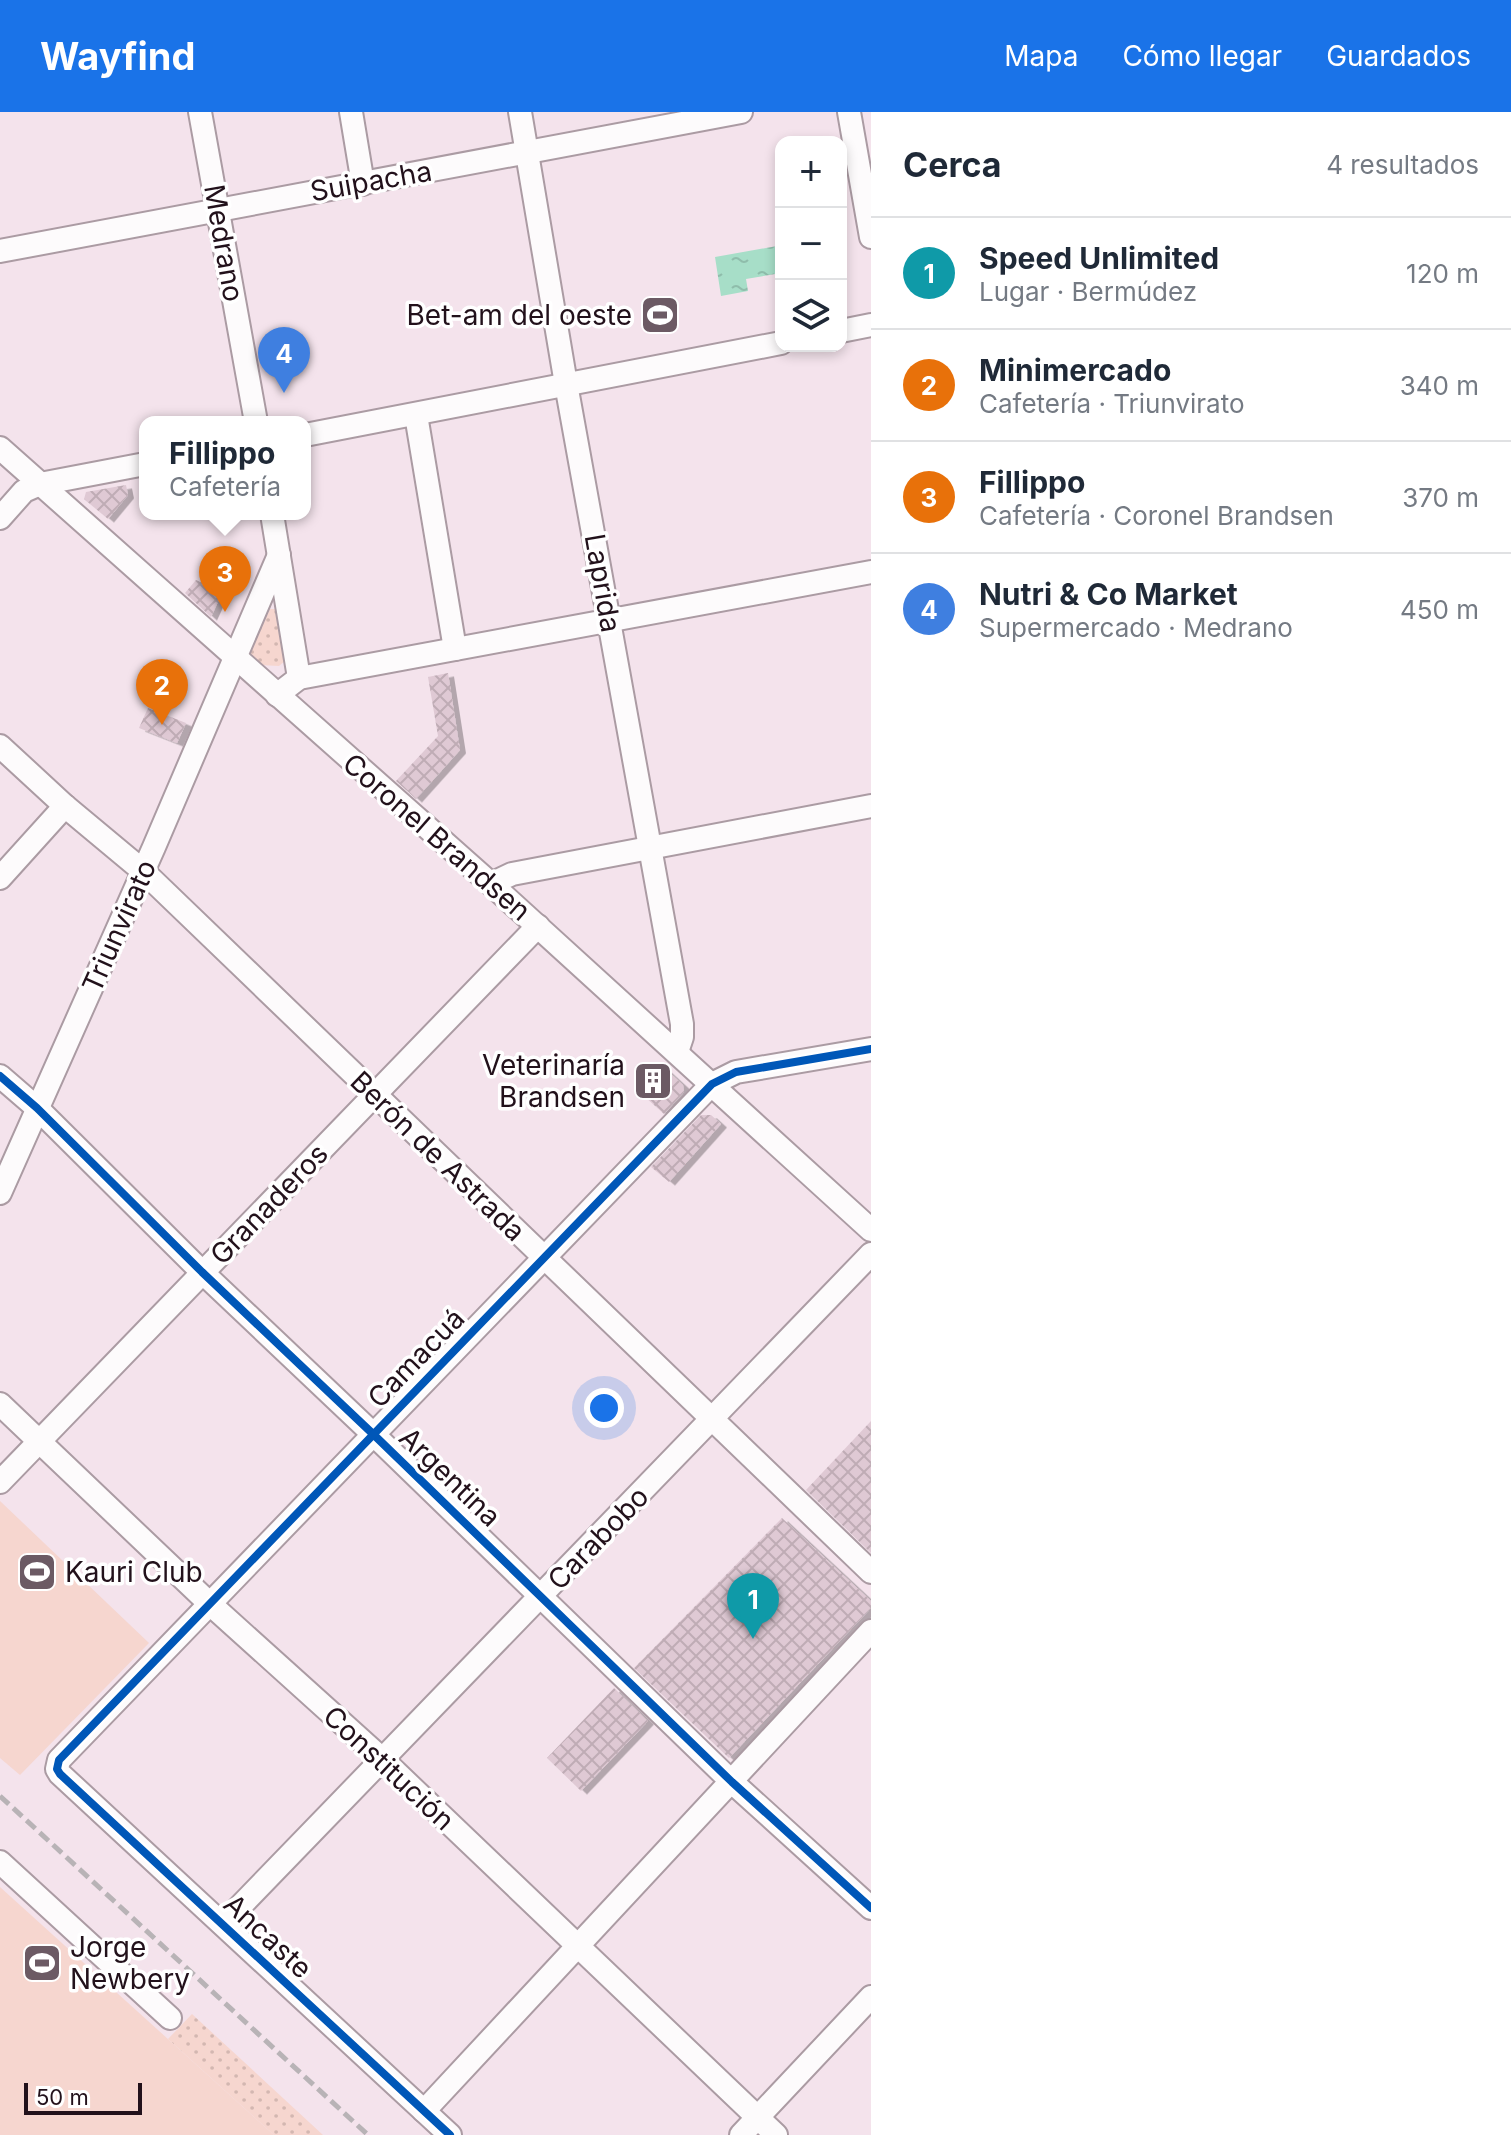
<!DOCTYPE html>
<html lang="es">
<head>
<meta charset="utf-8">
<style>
	body { margin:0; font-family:Inter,sans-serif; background:#f2f2f3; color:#1f2937 }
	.controls { position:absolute; right:24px; top:24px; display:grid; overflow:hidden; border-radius:16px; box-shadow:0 4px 12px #0003 }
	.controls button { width:72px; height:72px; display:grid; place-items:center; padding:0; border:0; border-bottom:2px solid #e0e1e3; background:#fff; color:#1f2937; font:40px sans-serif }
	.scale { position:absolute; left:24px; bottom:20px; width:118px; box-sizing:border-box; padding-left:8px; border:4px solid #22111b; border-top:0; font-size:22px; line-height:28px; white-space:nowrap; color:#22111b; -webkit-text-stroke:6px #fff; paint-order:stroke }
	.you { position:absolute; left:604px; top:1296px; width:28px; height:28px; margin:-20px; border:6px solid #fff; border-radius:50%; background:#1a73e8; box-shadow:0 0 0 12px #1a73e833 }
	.badge { display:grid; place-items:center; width:52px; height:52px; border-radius:50%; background:#1a73e8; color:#fff; font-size:26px; font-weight:700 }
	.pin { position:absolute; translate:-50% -66px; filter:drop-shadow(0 2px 4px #0008) }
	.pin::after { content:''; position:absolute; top:42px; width:28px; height:24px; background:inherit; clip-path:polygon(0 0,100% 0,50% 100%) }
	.popup { position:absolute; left:139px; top:304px; width:172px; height:104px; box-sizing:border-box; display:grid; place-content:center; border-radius:16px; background:#fff; filter:drop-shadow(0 2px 6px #0005); font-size:26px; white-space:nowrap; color:#747a83 }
	.popup b { font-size:30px; color:#1f2937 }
	.popup::after { content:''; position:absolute; left:50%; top:100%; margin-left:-16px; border:16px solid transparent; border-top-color:#fff }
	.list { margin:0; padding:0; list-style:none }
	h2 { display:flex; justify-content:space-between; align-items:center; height:104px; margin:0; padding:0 32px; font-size:34px }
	h2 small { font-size:26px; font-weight:400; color:#747a83 }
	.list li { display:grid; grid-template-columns:52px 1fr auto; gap:24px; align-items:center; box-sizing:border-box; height:112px; padding:0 32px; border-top:2px solid #e0e1e3 }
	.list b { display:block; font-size:30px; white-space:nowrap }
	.list p { margin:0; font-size:26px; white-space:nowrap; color:#747a83 }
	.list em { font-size:26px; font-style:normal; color:#747a83 }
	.icon { flex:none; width:44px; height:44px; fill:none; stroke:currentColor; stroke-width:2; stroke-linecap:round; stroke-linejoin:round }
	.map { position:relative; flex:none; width:871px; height:2023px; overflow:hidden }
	header { display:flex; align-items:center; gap:48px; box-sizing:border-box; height:112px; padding:0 40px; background:#1a73e8; color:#fff }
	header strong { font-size:38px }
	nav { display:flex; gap:44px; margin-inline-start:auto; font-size:28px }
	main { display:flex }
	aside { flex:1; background:#fff }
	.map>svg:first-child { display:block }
	.grass { fill:url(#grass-dots) }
	.pitch { fill:#f6d6cf }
	.water { fill:url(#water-ripples) }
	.building { fill:url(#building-cross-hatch); filter:url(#shadow) }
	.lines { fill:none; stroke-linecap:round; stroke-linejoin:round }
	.minor-casing { stroke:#ab9ba3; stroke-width:26 }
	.minor { stroke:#fdfbfc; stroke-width:22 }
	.rail { stroke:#b8b3b6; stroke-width:5; stroke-dasharray:12 6; stroke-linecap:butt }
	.cycleway-casing { stroke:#fff; stroke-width:13 }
	.cycleway { stroke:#0057b8; stroke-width:8 }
	.labels { text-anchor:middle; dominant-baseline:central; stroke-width:7; stroke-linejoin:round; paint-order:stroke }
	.street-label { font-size:28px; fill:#22111b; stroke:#fff }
	.poi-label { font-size:28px; fill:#22111b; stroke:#fff; text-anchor:end }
</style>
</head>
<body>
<header>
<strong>Wayfind</strong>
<nav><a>Mapa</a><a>Cómo llegar</a><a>Guardados</a></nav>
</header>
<main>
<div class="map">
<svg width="871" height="2023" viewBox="0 0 871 2023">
	<defs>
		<pattern id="grass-dots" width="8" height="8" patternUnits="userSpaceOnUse" patternTransform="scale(2)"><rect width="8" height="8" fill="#f6d6cf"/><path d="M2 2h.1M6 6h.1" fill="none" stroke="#d3b7b1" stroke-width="1.8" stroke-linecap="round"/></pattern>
		<pattern id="water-ripples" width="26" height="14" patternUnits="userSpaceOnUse" patternTransform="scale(2)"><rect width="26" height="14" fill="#a7dec8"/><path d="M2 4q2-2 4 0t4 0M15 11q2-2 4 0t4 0" fill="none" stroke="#8fbdab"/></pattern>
		<pattern id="building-cross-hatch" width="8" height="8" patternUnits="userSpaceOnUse" patternTransform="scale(2)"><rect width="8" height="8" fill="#dfc9d4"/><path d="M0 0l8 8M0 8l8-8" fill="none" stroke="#bfacb5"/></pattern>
		<filter id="shadow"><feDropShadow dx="6" dy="3.5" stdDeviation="0" flood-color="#0004"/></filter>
	</defs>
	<rect width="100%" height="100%" fill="#f4e3ec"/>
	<!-- grass -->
	<g class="grass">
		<polygon points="270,497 278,497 286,548 279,554 259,553 250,542"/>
		<polygon points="192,1902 323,2023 274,2023 168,1927"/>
	</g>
	<!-- pitch -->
	<g class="pitch">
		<polygon points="0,1389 149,1531 20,1663 0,1646"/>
		<polygon points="0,1775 274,2023 0,2023"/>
	</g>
	<!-- water -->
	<polygon class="water" points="777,134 781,161 746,167 748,179 721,184 715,145"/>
	<!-- building -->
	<g class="building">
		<polygon points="126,373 128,383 108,407 84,387 86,380"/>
		<polygon points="196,468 223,479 211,505 185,481"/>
		<polygon points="448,561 460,638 416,687 396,669 438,624 428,565"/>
		<polygon points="148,596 186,611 177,631 139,616"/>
		<polygon points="658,950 683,973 684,980 664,1002 635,976"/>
		<polygon points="701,1003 711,1003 721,1012 669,1070 651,1055"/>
		<polygon points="871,1309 871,1441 806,1378"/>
		<polygon points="782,1406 871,1489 871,1496 729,1646 634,1556"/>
		<polygon points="614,1576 648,1609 581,1679 547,1646"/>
	</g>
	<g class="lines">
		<!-- minor casing -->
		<g class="minor-casing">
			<g id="minor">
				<polyline points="200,0 256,310"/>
				<polyline points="351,0 363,72"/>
				<polyline points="520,0 566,272 682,912 682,925 677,940"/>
				<polyline points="849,0 871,125"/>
				<polyline points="0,139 741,0"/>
				<polyline points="841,219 871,213"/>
				<polyline points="416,303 455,537"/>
				<polyline points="305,323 781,231"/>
				<polyline points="0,336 491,772 871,1118"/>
				<polyline points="272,402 299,566"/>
				<polyline points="0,406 24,379 40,372 145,352"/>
				<polyline points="277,583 299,566 871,460"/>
				<polyline points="0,634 65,694 143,759 871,1460"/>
				<polyline points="0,766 65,694"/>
				<polyline points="491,772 512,762 871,694"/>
				<polyline points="0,964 37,996 202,1160 373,1322 732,1670 871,1796"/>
				<polyline points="0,1081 154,735 279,443"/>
				<polyline points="0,1292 209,1491 382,1647 776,2023"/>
				<polyline points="0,1370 538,814"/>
				<polyline points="0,1750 170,1906"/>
				<polyline points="223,1812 871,1142"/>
				<polyline points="424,1999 871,1519"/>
				<polyline points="450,2023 60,1662 57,1657 59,1648 712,972 736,960 871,937"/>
				<polyline points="741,2023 871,1885"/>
			</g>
		</g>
		<!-- minor -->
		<use href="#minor" class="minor"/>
		<!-- rail -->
		<polyline class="rail" points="0,1684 368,2023"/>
		<!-- cycleway casing -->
		<g class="cycleway-casing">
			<g id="cycleway">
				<polyline points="0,964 37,996 202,1160 373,1322 732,1670 871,1796"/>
				<polyline points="450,2023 60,1662 57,1657 59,1648 712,972 736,960 871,937"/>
			</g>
		</g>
		<!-- cycleway -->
		<use href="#cycleway" class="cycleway"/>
	</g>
	<!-- icons -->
	<defs>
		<g id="stadium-square" transform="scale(2)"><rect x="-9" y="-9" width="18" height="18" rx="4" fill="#6c5a64" stroke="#fff"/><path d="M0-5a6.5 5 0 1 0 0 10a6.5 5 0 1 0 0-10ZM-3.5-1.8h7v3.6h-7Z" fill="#fff"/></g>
		<g id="building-square" transform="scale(2)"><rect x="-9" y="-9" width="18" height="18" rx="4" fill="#6c5a64" stroke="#fff"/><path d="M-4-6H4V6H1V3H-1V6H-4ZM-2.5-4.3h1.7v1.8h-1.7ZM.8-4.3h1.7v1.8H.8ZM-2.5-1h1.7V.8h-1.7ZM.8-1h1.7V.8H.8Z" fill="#fff"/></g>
	</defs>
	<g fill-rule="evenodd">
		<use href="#stadium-square" x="660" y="203"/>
		<use href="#building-square" x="653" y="969"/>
		<use href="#stadium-square" x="37" y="1460"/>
		<use href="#stadium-square" x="42" y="1851"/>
	</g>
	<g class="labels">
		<!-- street labels -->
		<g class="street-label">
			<text transform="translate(371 69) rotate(-10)">Suipacha</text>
			<text transform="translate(224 131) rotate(80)">Medrano</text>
			<text transform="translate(603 471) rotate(80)">Laprida</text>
			<text transform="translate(437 725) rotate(41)">Coronel Brandsen</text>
			<text transform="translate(119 814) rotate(-66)">Triunvirato</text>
			<text transform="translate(438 1044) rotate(44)">Berón de Astrada</text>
			<text transform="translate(269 1092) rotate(-46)">Granaderos</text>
			<text transform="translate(416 1246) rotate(-46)">Camacuá</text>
			<text transform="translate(450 1365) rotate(44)">Argentina</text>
			<text transform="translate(598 1426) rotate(-46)">Carabobo</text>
			<text transform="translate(389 1656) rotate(43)">Constitución</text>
			<text transform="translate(268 1824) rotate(43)">Ancaste</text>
		</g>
		<!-- poi labels -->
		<g class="poi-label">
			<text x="632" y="203">Bet-am del oeste</text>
			<text x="625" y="953">Veterinaría<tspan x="625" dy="32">Brandsen</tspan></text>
			<text x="65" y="1460" text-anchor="start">Kauri Club</text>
			<text x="70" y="1835" text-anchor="start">Jorge<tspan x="70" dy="32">Newbery</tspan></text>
		</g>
	</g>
</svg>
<div class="controls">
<button>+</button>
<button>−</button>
<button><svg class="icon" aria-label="layers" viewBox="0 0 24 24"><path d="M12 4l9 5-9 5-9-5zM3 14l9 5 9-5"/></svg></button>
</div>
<div class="scale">50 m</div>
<div class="you"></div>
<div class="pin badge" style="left:753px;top:1527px;background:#0f9aa8">1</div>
<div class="pin badge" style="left:162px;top:613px;background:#e8710a">2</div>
<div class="pin badge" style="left:225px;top:500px;background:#e8710a">3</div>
<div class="popup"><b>Fillippo</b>Cafetería</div>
<div class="pin badge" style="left:284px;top:281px;background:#3f7fe0">4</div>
</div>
<aside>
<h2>Cerca<small>4 resultados</small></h2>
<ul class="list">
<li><span class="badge" style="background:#0f9aa8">1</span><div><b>Speed Unlimited</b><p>Lugar · Bermúdez</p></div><em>120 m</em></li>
<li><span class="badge" style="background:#e8710a">2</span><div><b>Minimercado</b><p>Cafetería · Triunvirato</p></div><em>340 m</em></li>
<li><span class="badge" style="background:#e8710a">3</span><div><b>Fillippo</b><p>Cafetería · Coronel Brandsen</p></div><em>370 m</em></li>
<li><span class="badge" style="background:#3f7fe0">4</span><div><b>Nutri &amp; Co Market</b><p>Supermercado · Medrano</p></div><em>450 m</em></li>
</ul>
</aside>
</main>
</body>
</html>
